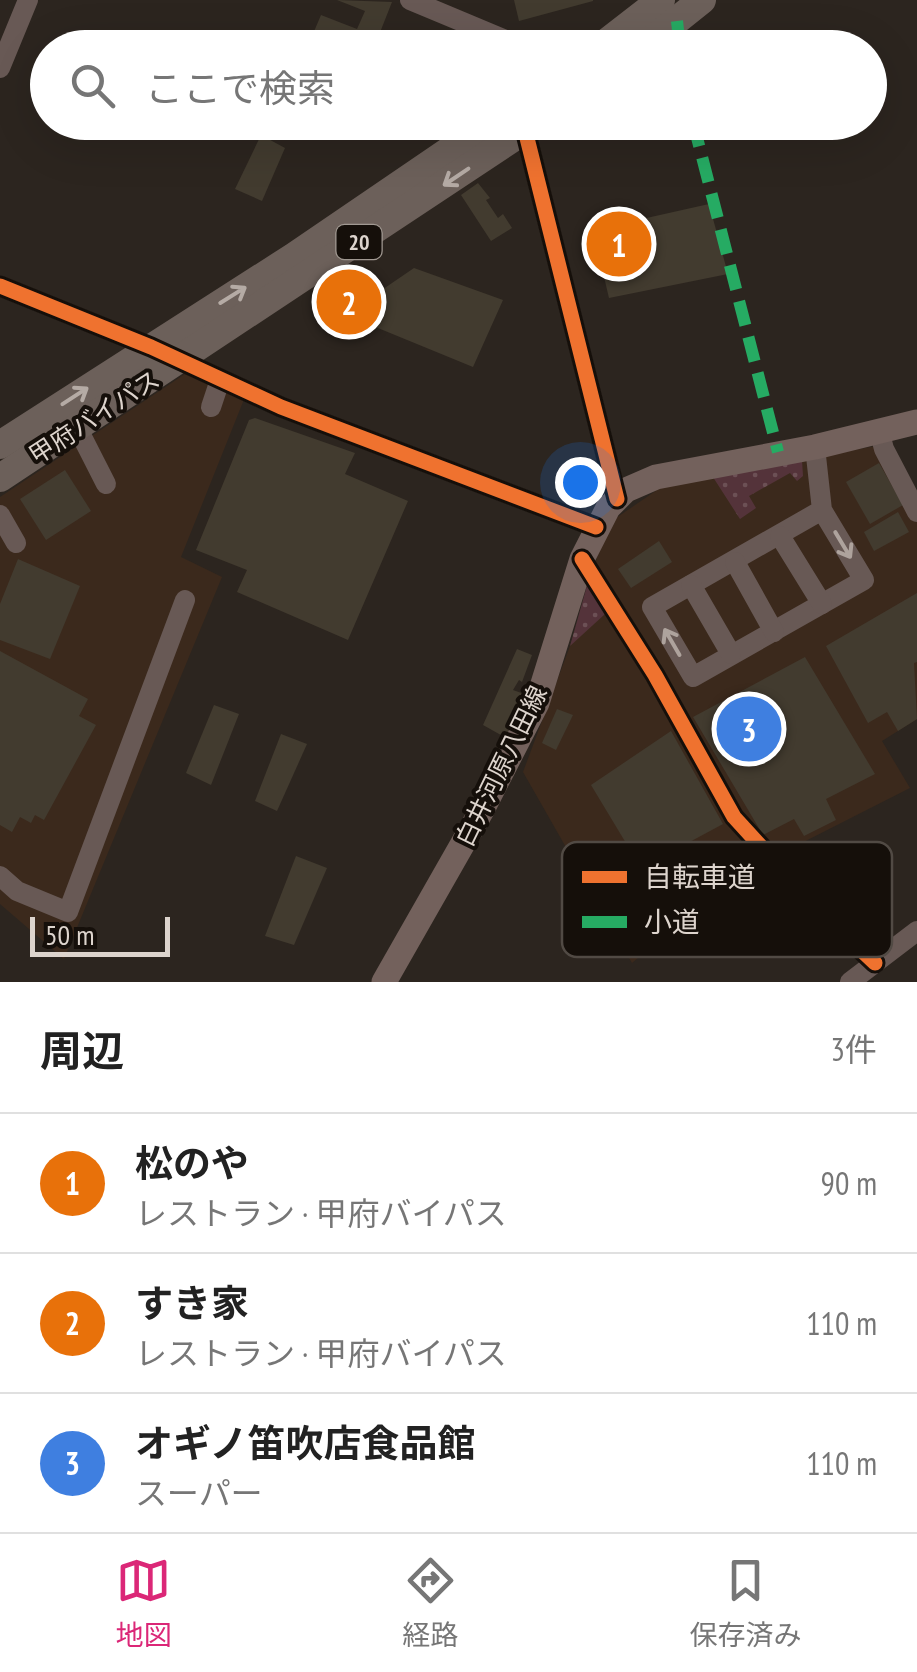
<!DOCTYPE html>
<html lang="ja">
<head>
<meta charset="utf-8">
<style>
	body { margin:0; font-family:"PT Sans Narrow","Noto Sans JP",sans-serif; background:#f2f2f2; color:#222 }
	.scale { position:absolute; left:30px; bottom:25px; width:140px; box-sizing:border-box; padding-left:10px; border:5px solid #ddd4cd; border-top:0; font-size:28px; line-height:35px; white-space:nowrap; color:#ddd4cd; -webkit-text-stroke:8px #150f0a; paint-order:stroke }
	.you { position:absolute; left:580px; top:482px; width:35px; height:35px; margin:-25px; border:8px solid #fff; border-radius:50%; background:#1a73e8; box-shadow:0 0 0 15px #1a73e833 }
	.badge { display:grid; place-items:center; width:65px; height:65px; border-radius:50%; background:#db2777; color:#fff; font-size:32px; font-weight:700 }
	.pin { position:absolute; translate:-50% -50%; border:5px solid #fff; box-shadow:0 2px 10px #0006 }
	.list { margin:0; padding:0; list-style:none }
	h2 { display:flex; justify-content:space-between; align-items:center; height:130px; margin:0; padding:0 40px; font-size:42px }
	h2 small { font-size:32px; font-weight:400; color:#767676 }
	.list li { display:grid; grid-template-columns:65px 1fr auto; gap:30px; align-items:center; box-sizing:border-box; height:140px; padding:0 40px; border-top:2px solid #e0e0e0 }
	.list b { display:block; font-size:38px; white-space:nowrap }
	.list p { margin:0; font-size:32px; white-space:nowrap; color:#767676 }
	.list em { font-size:32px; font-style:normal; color:#767676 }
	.icon { flex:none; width:55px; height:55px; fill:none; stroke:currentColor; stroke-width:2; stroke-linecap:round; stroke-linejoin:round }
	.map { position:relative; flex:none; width:917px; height:982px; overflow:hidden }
	.search { position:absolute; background:#fff; box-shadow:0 10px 40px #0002; left:30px; right:30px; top:30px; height:110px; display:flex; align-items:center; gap:25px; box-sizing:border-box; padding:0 35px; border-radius:55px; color:#767676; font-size:38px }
	.sheet { height:550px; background:#fff }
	nav { display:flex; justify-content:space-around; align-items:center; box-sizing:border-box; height:140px; border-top:2px solid #e0e0e0; background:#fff; font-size:28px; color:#767676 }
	nav a { display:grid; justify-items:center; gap:5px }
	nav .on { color:#db2777 }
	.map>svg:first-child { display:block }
	.built { fill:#3b291c }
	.grass { fill:url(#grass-dots) }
	.building { fill:#423b2f }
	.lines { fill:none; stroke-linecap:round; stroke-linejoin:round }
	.minor { stroke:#685955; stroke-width:20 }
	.major { stroke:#73615c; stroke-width:25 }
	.highway { stroke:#6c605a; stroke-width:28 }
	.quiet { stroke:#26ab63; stroke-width:12; stroke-dasharray:25 12; stroke-linecap:butt }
	.cycleway-casing { stroke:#150f0a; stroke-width:21 }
	.cycleway { stroke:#ef722f; stroke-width:15 }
	.oneway { stroke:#b5aba5 }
	.oneway2 { stroke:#aea39d }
	.labels { text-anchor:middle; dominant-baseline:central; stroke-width:8; stroke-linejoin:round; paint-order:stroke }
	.shield { fill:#150f0a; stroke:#a19992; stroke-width:2.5 }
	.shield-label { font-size:22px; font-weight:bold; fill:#ddd4cd }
	.street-label { font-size:25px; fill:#ddd4cd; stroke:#150f0a }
	.key { fill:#150f0a; stroke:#514a44; stroke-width:2.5 }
	.key-label { font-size:28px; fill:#ddd4cd }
</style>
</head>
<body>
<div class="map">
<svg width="917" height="982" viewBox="0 0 917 982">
	<defs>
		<pattern id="grass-dots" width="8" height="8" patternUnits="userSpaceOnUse" patternTransform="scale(2.5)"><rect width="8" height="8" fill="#54333a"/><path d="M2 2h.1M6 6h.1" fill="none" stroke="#6c5055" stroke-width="1.8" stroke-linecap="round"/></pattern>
	</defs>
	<rect width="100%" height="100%" fill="#2c251f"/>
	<!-- built -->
	<g class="built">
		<polygon points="194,368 247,392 181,557 222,577 64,959 0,904 0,497"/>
		<polygon points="875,446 917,520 917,719 882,741 910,788 778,855 758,856 632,963 523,772 570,646 600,547 616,518 660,488"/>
	</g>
	<!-- grass -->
	<g class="grass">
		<polygon points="802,461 803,476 797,481 790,473 749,496 756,508 740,519 711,474"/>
		<polygon points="588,582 605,614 570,646"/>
	</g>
	<!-- building -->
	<g class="building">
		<polygon points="337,0 392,2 377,40 396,48 307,48 321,15 357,29 365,11"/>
		<polygon points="514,0 593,0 593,1 519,21"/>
		<polygon points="768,31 772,48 715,48 714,46"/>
		<polygon points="261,135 285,148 262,201 235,189"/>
		<polygon points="478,183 490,198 486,200 498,218 503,214 512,228 491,241 461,195"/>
		<polygon points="709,204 728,274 609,298 593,230"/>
		<polygon points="414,268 503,300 473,367 334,310 343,286 373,296"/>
		<polygon points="255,418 355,453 345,474 408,501 348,640 237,592 247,570 196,550 249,420"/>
		<polygon points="879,463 903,505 870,524 846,482"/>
		<polygon points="65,470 91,511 46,540 20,499"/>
		<polygon points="898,512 909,532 874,551 864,532"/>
		<polygon points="659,541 672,562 631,588 618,569"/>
		<polygon points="18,559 80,586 50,659 0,640 0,604"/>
		<polygon points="917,593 917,662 914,663 917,719 898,731 887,712 868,723 826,646"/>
		<polygon points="517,649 532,655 522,682 519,680 513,690 527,695 508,739 483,725"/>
		<polygon points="0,651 88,699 79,716 96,725 44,820 35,815 31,823 20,817 12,832 0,825"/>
		<polygon points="805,657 875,774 826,799 836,820 804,836 794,819 763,835 693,717"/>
		<polygon points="214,705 239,714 211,785 186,773"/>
		<polygon points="557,709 573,715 556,750 542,743"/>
		<polygon points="671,731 723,824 658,859 654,852 638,863 591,785"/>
		<polygon points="281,734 307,744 277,811 255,801"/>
		<polygon points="296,856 327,868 294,945 265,936"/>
	</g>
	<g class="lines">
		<!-- minor -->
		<g class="minor">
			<polyline points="410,0 525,48"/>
			<polyline points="0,68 28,0"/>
			<polyline points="525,130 617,499"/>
			<polyline points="0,286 151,347 281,407 596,527"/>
			<polyline points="211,407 220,380"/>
			<polyline points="77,427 106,484"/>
			<polyline points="879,430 884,449 917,512"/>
			<polyline points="815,447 822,510 864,580 693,677 652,607 822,510"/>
			<polyline points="0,515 16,543"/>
			<polyline points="780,536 822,604"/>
			<polyline points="582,559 655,675 734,817 820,911 875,963"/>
			<polyline points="735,562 774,632"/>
			<polyline points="691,585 731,654"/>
			<polyline points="0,876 17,891 68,912 185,600"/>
			<polyline points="850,982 917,931"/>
		</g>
		<!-- major -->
		<polyline class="major" points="384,982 482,810 537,703 582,559 608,508 626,490 656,477 815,447 917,422"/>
		<!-- highway -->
		<g class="highway">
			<polyline points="599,48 661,0"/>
			<polyline points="642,48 702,0"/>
			<polyline points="0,445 293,257 491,122"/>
			<polyline points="0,478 537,122"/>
		</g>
		<!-- quiet -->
		<g class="quiet">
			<polyline points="677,21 680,48"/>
			<polyline points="693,122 778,452"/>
		</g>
		<!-- cycleway casing -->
		<g class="cycleway-casing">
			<g id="cycleway">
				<polyline points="525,130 617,499"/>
				<polyline points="0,286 151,347 281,407 596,527"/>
				<polyline points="582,559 655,675 734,817 820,911 875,963"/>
			</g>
		</g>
		<!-- cycleway -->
		<use href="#cycleway" class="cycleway"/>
	</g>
	<!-- one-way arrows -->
	<defs><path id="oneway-shaft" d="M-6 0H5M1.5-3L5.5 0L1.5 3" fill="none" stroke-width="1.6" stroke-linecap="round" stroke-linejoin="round" transform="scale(2.5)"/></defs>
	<g class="oneway">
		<use href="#oneway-shaft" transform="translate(456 177) rotate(146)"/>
		<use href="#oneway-shaft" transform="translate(233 295) rotate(-32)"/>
		<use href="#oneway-shaft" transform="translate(75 396) rotate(-33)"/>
	</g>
	<g class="oneway2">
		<use href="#oneway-shaft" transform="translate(843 545) rotate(59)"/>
		<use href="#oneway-shaft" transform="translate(672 642) rotate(-120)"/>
	</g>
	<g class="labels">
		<!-- shield labels -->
		<rect class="shield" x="336.5" y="225" width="45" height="34" rx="8"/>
		<g class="shield-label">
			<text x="359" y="242">20</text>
		</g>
		<!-- street labels -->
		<g class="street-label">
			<text transform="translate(94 417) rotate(-33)">甲府バイパス</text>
			<text transform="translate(501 766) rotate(-64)">白井河原八田線</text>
		</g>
	</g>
	<!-- legend -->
	<rect x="562" y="842" width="330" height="115" rx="15" class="key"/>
	<rect x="582" y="871" width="45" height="12" fill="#ef722f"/>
	<rect x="582" y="916" width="45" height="12" fill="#26ab63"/>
	<g class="key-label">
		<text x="644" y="887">自転車道</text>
		<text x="644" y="932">小道</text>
	</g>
</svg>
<div class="scale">50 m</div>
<div class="you"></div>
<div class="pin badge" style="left:619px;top:244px;background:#e8710a">1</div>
<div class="pin badge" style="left:349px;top:302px;background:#e8710a">2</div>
<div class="pin badge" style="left:749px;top:729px;background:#3f7fe0">3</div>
<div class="search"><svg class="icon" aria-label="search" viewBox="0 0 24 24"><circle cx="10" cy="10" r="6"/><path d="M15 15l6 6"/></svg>ここで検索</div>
</div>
<section class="sheet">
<h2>周辺<small>3件</small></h2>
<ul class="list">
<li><span class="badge" style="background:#e8710a">1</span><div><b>松のや</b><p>レストラン · 甲府バイパス</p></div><em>90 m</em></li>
<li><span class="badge" style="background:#e8710a">2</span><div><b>すき家</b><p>レストラン · 甲府バイパス</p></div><em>110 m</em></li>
<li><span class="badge" style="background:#3f7fe0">3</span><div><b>オギノ笛吹店食品館</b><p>スーパー</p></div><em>110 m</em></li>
</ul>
</section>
<nav>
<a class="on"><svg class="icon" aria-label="map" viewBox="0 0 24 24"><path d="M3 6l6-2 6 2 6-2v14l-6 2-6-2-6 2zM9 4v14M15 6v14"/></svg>地図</a>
<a><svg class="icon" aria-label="directions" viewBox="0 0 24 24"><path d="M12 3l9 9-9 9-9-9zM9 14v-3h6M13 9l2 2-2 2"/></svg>経路</a>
<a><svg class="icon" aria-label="saved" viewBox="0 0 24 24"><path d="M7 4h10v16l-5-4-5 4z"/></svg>保存済み</a>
</nav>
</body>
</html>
